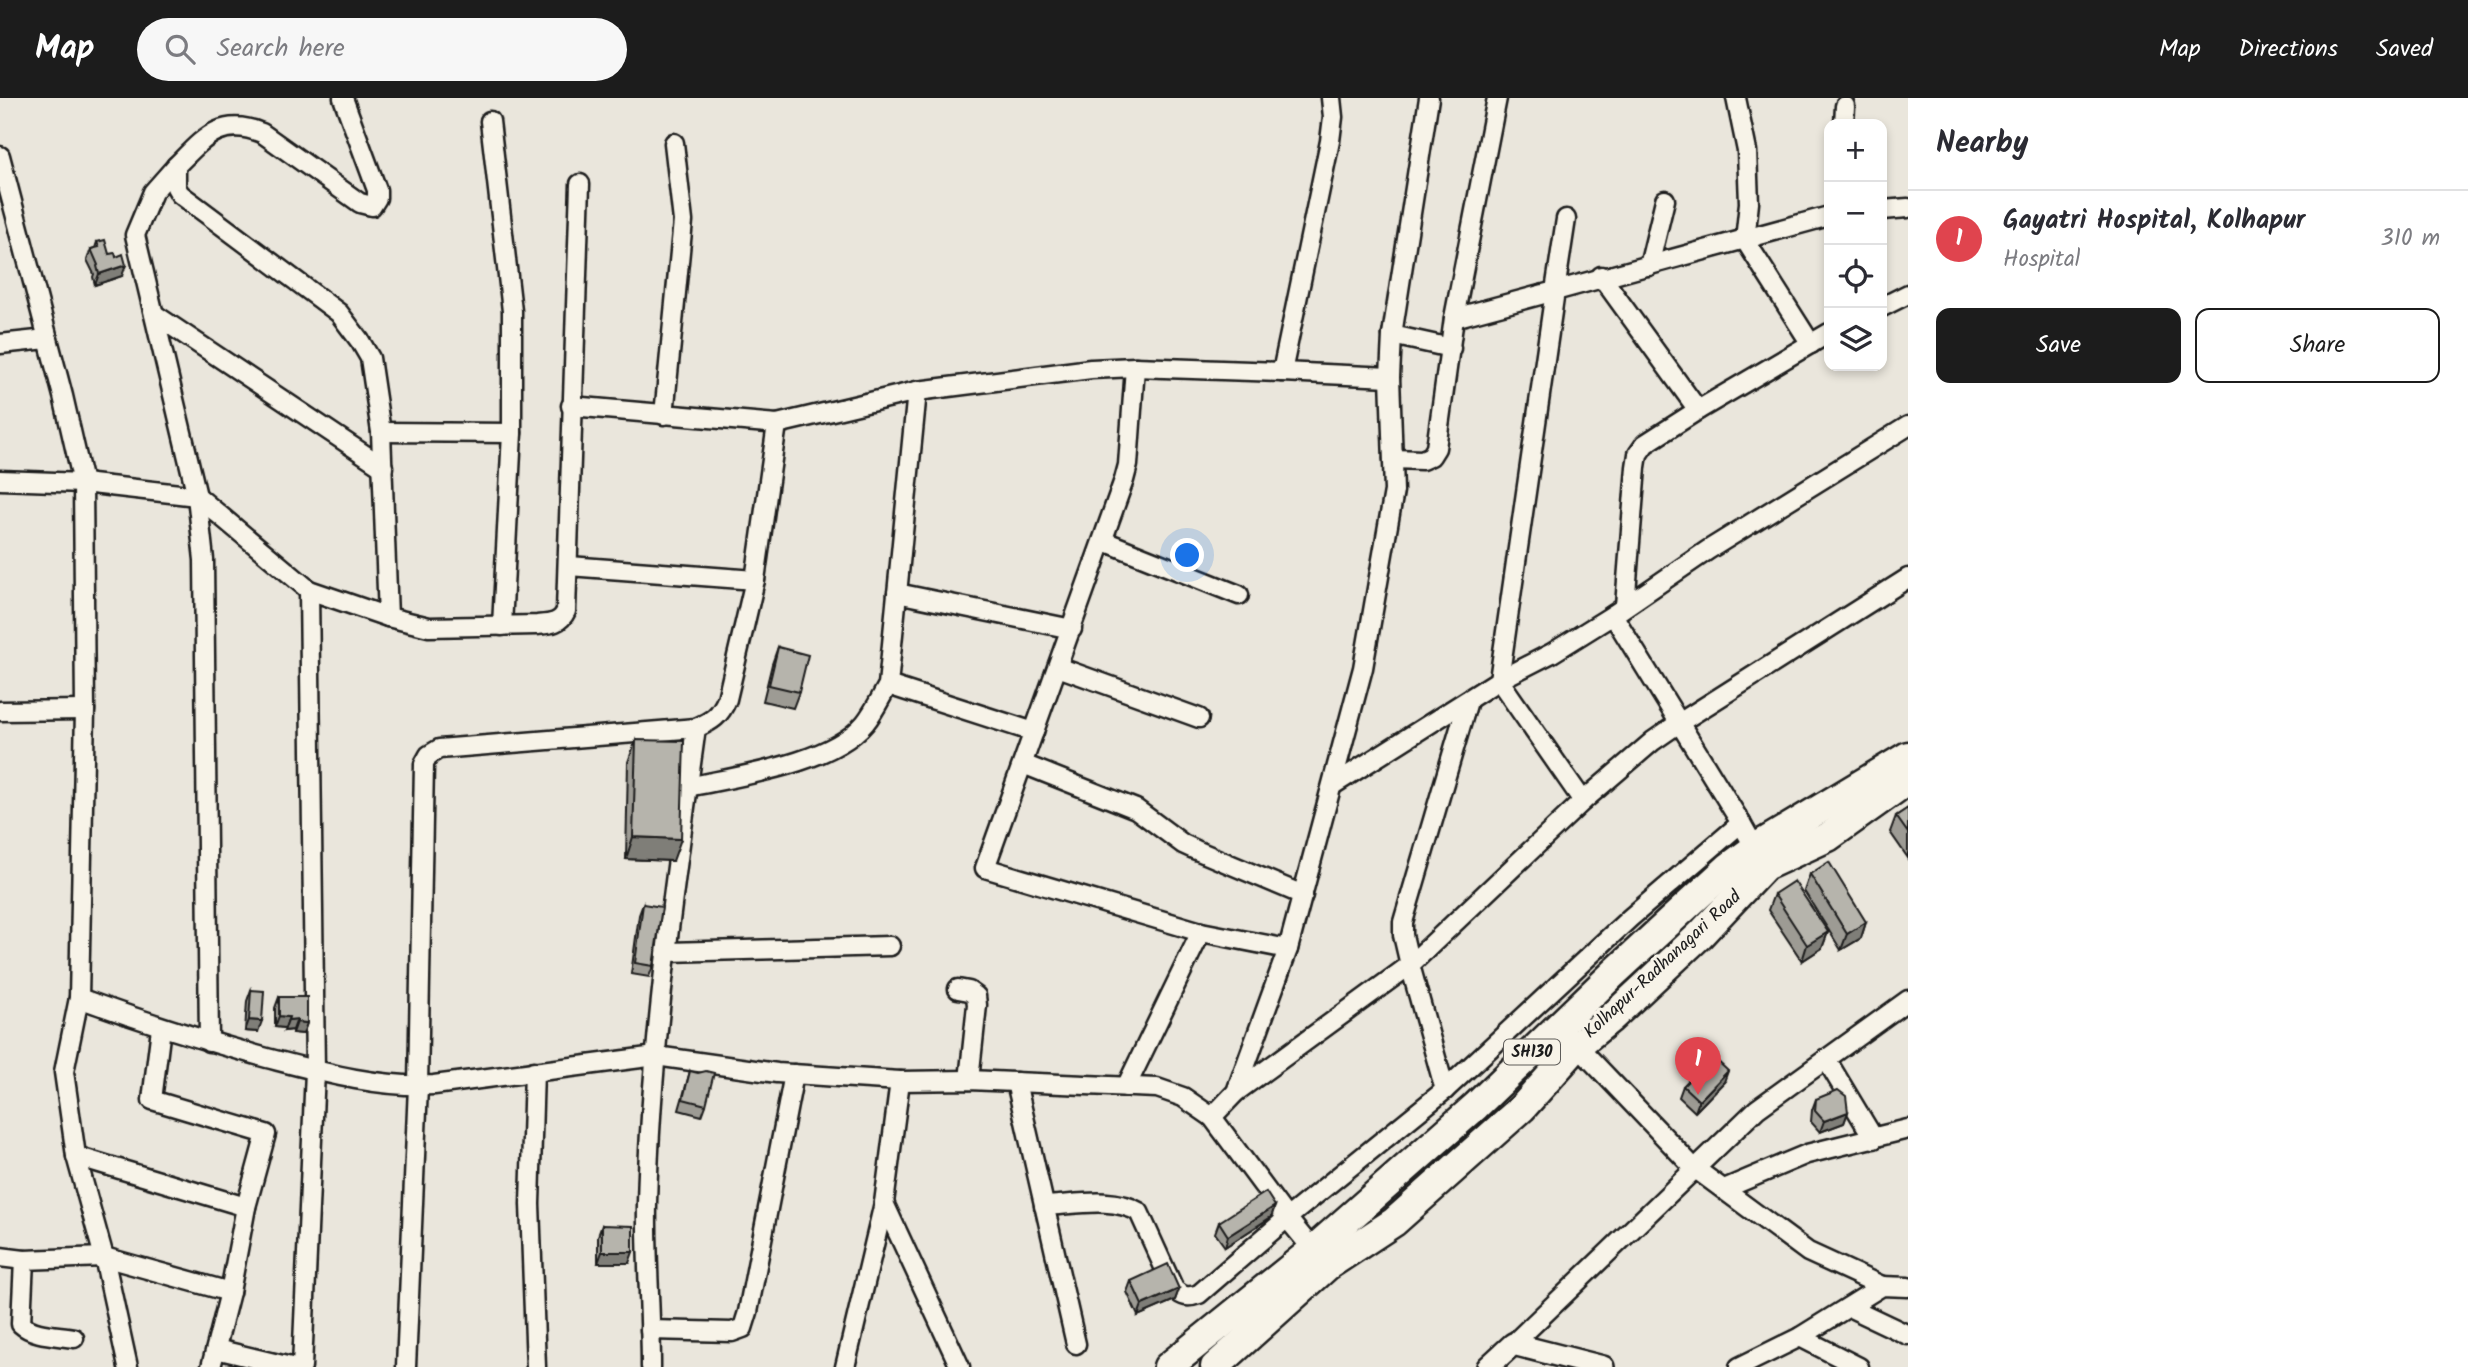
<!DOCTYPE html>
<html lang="en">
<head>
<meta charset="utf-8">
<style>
	body { margin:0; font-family:Kalam,sans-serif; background:#f7f7f7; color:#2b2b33 }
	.controls { position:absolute; right:21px; top:21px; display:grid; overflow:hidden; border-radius:14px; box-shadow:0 4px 10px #0003 }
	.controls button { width:63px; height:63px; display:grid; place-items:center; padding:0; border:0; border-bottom:2px solid #e1e1e2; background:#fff; color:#2b2b33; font:35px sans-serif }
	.you { position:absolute; left:1188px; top:458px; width:24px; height:24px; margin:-18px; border:5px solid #fff; border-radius:50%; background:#1a73e8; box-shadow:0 0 0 10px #1a73e833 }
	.badge { display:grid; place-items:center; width:46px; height:46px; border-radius:50%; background:#1c1c1c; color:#fff; font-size:23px; font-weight:700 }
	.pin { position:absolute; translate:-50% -58px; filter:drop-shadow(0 2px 4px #0008) }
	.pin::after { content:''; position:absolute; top:37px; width:24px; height:21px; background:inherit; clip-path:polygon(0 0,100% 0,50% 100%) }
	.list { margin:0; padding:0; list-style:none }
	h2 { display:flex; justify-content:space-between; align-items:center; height:91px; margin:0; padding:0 28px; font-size:30px }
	h2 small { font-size:23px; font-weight:400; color:#7c7c81 }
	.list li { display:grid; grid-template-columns:46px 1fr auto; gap:21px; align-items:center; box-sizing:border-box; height:98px; padding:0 28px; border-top:2px solid #e1e1e2 }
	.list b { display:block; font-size:26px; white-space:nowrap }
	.list p { margin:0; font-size:23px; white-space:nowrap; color:#7c7c81 }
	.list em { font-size:23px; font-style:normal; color:#7c7c81 }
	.actions { display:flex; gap:14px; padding:21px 28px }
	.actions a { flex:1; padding:16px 0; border:2px solid #1c1c1c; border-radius:14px; text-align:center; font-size:24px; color:#1c1c1c }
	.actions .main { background:#1c1c1c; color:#fff }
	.icon { flex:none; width:38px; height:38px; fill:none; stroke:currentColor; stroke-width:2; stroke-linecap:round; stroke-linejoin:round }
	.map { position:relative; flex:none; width:1908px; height:1269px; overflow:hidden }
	header { display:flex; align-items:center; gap:42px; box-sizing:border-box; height:98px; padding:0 35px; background:#1c1c1c; color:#fff }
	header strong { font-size:33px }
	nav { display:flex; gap:38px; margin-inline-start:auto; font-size:24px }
	.search { width:490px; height:63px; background:#f7f7f7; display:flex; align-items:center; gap:18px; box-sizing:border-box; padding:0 24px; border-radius:38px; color:#7c7c81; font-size:26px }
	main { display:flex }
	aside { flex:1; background:#fff }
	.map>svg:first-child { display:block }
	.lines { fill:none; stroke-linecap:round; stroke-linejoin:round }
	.minor-casing { stroke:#1c1c1c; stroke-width:23 }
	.tertiary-casing { stroke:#1c1c1c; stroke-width:26 }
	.primary-casing { stroke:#1c1c1c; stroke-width:33 }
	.minor { stroke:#f7f3e8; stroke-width:18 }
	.tertiary { stroke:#f7f3e8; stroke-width:21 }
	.primary { stroke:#f7f3e8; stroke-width:28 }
	.wall { fill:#9d9b94; stroke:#1c1c1c; stroke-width:2 }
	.shaded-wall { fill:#7f7e78; stroke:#1c1c1c; stroke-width:2 }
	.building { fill:#b6b4ac; stroke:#1c1c1c; stroke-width:2 }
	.labels { text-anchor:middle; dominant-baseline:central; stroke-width:6; stroke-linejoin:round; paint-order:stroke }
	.shield { fill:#f7f3e8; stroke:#5e5c59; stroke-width:2 }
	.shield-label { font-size:16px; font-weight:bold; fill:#1c1c1c }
	.street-label { font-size:18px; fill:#1c1c1c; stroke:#f7f3e8 }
</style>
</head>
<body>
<header>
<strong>Map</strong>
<div class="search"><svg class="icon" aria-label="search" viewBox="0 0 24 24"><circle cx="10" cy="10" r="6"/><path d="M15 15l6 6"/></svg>Search here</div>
<nav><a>Map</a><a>Directions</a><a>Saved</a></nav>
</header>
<main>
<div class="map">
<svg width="1908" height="1269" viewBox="0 0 1908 1269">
	<rect width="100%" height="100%" fill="#eae6dc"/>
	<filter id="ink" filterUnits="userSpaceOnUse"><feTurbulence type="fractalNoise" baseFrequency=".0143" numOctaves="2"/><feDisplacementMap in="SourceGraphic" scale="14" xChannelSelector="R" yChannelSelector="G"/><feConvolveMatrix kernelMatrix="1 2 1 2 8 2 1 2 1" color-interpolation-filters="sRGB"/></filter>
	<g filter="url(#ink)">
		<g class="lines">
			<!-- minor casing -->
			<g class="minor-casing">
				<g id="minor">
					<polyline points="1331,0 1333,19 1330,43 1282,274 1390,279"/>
					<polyline points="1736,0 1747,53 1749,105 1745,142 1811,246"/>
					<polyline points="490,23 512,213 512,335 502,528"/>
					<polyline points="1844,26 1845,8"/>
					<polyline points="0,58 63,298 83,385 85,612 79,900 64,974 76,1058 104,1159 128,1269"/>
					<polyline points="176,68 153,94 135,137 197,398 204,462 209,944"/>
					<polyline points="1882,112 1908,110"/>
					<polyline points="1829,118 1555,193 1499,582 1583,703 1653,643 1679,625 1908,480"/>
					<polyline points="1649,168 1665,102"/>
					<polyline points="1601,178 1698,312"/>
					<polyline points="1882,209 1908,196"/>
					<polyline points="154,216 383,369"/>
					<polyline points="1454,220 1497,0"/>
					<polyline points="1392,237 1451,250"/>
					<polyline points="0,246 47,241"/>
					<polyline points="1135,269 1128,367 1124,382 985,770 1201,834 1288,851"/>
					<polyline points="571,308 777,326 917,293 1091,271 1135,269 1282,274"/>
					<polyline points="664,317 683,123 674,45"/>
					<polyline points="381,334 512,335"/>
					<polyline points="1393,361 1422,362 1431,358 1436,350 1454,220 1555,193 1566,121"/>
					<polyline points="0,382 83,385 197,398 309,492"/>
					<polyline points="1104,443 1239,497"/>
					<polyline points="569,468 755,482"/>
					<polyline points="897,495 1072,531"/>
					<polyline points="1625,508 1636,369 1638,356 1645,346 1698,312 1829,235"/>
					<polyline points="1613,517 1741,725 1760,759"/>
					<path d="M388 519 429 529 537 527C550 526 560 526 566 513L580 86"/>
					<polyline points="1058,569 1199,620"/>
					<polyline points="888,587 1034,634"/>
					<polyline points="0,613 85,612"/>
					<polyline points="1023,666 1136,711 1183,746 1196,752 1303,797"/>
					<polyline points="1333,687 1499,582 1552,555 1613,517 1708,452 1908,328"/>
					<path d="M688 689C738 678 831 666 865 625 874 614 881 599 888 587L917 293"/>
					<polyline points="668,854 890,848"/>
					<polyline points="958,891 969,893 976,898 977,907 969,982"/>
					<path d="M79 900C142 923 202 942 267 960 321 974 378 990 434 987L656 958 777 975 900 983 969 982 1157 990 1183 999 1212 1019 1287 1120 1319 1159"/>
					<polyline points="161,930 152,1002 266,1036 246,1109 230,1194 211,1269"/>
					<polyline points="1570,940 1693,1069 1808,1154 1882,1188"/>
					<polyline points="1826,961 1874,1041"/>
					<polyline points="534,973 530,1106 536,1269"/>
					<polyline points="1016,984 1076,1246"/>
					<polyline points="1126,989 1201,834"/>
					<polyline points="1445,992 1410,867 1403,837 1403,824 1468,603"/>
					<polyline points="1236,994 1410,867 1583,703"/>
					<polyline points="1212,1019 1236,994 1288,851 1363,570 1394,393 1390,279 1392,237 1429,0"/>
					<polyline points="76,1058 246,1109"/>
					<polyline points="1724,1091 1807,1056 1908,1031"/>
					<polyline points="884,1105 960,1269"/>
					<path d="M1044 1108C1075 1107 1112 1098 1139 1114L1174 1191C1183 1199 1188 1200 1199 1196L1287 1120 1445 992 1630 820 1741 725"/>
					<polyline points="0,1159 24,1162 104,1159 230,1194"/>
					<path d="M24 1162 21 1226C34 1238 58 1237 74 1240"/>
					<polyline points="1849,1209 1908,1237"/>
					<polyline points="650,1232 732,1234 743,1230 748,1214 794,976"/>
					<polyline points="1800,1239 1859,1269"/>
					<polyline points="1513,1246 1757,1011 1908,902"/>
					<polyline points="216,1251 291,1269"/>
					<path d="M302 1269 315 973 309 492 388 519 381 334 370 260 360 243 339 215 180 96 176 89V68C204 40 221 18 262 35L360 105 372 108 377 100V92L343 0"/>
					<path d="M406 1269 418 988 424 666 429 657 439 651 696 630C712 623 720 618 727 601L755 482 777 326"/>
					<path d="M651 1269C651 1214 646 1159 647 1105 651 946 674 787 696 630"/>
					<polyline points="845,1269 884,1105 900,983"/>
					<polyline points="1739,1269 1800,1239 1882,1188 1908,1189"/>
				</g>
			</g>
			<!-- tertiary casing -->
			<g class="tertiary-casing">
				<polyline id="tertiary" points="1488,1269 1513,1246 1603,1269"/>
			</g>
			<!-- primary casing -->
			<g class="primary-casing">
				<g id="primary">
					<polyline points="1168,1269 1313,1152 1476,1008 1614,875 1729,769 1755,750 1908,658"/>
					<polyline points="1215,1269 1327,1168 1394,1124 1522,1010 1578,947 1610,921 1700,837 1765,768 1828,739 1908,682"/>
				</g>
			</g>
			<!-- minor -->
			<use href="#minor" class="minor"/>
			<!-- tertiary -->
			<use href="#tertiary" class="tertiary"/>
			<!-- primary -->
			<use href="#primary" class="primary"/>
		</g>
		<!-- wall -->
		<g class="wall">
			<polygon points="97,144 109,156 122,178 95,187 93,179 94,176 87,162 91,151 95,150"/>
			<polygon points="778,549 799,594 793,610 763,603 772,566"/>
			<polygon points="636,642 673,763 626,761 628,664"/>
			<polygon points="1908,710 1908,760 1890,734 1896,718"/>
			<polygon points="1810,776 1866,824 1861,840 1841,852 1804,793"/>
			<polygon points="1774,796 1828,834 1822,850 1802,863 1768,812"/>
			<polygon points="643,806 653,868 649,879 631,876 639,817"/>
			<polygon points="251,892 258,934 245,933 247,903"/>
			<polygon points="279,899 307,925 303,936 293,935 293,932 284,933 285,930 275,929 275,910"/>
			<polygon points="690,973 706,1007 702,1018 679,1012"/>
			<polygon points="1724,984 1695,1014 1679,999 1683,988"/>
			<polygon points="1816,1001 1848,1014 1844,1025 1820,1034 1811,1024 1812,1012"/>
			<polygon points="1275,1108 1271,1119 1225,1149 1215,1135 1219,1124"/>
			<polygon points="602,1127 629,1165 598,1165 598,1138"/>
			<polygon points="1131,1183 1179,1191 1175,1202 1138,1218 1127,1194"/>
		</g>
		<!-- shaded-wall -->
		<g class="shaded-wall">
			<polygon points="126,167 122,178 95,187 99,176"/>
			<polygon points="633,739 681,741 673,763 626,761"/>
			<polygon points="1866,824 1861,840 1841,852 1847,836"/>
			<polygon points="1828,834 1822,850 1802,863 1807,847"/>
			<polygon points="279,918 289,919 285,930 275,929"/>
			<polygon points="297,921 293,932 284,933 288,922"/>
			<polygon points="249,922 262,923 258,934 245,933"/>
			<polygon points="297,924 307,925 303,936 293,935"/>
			<polygon points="1728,973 1724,984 1695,1014 1699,1003"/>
			<polygon points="1848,1014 1844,1025 1820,1034 1824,1023"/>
			<polygon points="1275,1108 1271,1119 1225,1149 1228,1138"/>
			<polygon points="602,1154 633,1154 629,1165 598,1165"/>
			<polygon points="1179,1191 1175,1202 1138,1218 1142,1207"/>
		</g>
		<!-- building -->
		<g class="building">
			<polygon points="105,142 109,156 115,155 116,159 123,156 126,167 99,176 97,168 98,167 91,151 99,149 97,144"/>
			<polygon points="778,549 808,557 799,594 769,587"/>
			<polygon points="636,642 684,643 681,741 633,739"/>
			<polygon points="1908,710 1908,735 1896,718"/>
			<polygon points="1829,764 1866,824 1847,836 1810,776"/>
			<polygon points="1794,783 1828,834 1807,847 1774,796"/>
			<polygon points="643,806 662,809 653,868 635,865"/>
			<polygon points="251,892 264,893 262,923 249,922"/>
			<polygon points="279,899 307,899 307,925 297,924 297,921 288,922 289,919 279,918"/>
			<polygon points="1712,958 1728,973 1699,1003 1683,988"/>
			<polygon points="690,973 698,975 706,973 714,975 706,1007 683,1001"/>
			<polygon points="1838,992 1846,998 1848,1014 1824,1023 1815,1013 1816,1001"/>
			<polygon points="1266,1094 1275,1108 1228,1138 1219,1124"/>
			<polygon points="602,1127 633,1128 633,1154 602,1154"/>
			<polygon points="1168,1166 1179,1191 1142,1207 1131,1183"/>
		</g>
	</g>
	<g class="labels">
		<!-- shield labels -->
		<rect class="shield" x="1504" y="941.5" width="56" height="25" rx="5"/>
		<g class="shield-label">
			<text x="1532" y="954">SH130</text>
		</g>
		<!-- street labels -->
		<g class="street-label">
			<text transform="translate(1663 867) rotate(-43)">Kolhapur-Radhanagari Road</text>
		</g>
	</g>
</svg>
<div class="controls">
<button>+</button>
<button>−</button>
<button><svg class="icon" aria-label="locate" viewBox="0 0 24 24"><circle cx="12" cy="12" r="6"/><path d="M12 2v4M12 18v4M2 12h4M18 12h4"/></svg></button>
<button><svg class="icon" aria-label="layers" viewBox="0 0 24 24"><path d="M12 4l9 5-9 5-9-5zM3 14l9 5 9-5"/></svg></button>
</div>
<div class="you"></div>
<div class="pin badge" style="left:1698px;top:997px;background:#e0444e">1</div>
</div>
<aside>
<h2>Nearby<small></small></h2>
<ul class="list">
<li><span class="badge" style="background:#e0444e">1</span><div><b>Gayatri Hospital, Kolhapur</b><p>Hospital</p></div><em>310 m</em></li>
</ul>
<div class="actions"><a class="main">Save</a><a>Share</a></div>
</aside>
</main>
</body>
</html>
